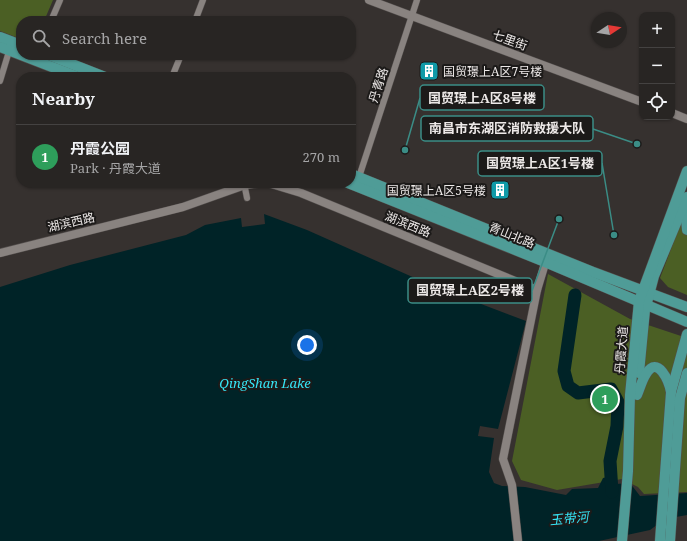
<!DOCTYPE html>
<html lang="en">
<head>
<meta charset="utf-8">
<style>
	body { margin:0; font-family:"Noto Serif","Noto Sans SC",serif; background:#302d2b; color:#f1f3f6 }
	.controls { position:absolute; right:12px; top:12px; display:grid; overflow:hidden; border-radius:8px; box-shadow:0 1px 3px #0004 }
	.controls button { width:36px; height:36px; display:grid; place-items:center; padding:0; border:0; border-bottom:1px solid #444241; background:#282523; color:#f1f3f6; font:20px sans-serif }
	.compass { position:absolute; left:591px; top:12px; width:36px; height:36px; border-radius:50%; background:#282523; box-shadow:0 1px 3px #0004; rotate:78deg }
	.you { position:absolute; left:307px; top:345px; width:14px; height:14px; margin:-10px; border:3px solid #fff; border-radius:50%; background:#1a73e8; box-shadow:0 0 0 6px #1a73e833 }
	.badge { display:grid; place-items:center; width:26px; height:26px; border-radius:50%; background:#95b2f1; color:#fff; font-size:13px; font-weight:700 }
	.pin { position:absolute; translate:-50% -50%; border:2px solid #fff; box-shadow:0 1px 4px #0006 }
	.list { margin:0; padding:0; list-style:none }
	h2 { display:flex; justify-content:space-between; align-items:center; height:52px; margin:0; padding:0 16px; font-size:17px }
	h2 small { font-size:13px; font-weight:400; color:#a5a5a6 }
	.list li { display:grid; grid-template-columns:26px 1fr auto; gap:12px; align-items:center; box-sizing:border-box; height:64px; padding:0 16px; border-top:1px solid #444241 }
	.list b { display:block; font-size:15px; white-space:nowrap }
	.list p { margin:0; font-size:13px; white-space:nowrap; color:#a5a5a6 }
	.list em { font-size:13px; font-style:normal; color:#a5a5a6 }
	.icon { flex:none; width:22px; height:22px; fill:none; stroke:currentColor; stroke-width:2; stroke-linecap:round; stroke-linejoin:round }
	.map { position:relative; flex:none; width:687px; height:541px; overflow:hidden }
	.search { position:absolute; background:#282523; box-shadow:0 1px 3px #0004; left:16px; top:16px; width:340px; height:44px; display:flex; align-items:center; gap:10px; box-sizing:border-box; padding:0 14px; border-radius:16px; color:#a5a5a6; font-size:15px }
	.panel { position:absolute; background:#282523; box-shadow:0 1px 3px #0004; left:16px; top:72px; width:340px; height:116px; border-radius:16px }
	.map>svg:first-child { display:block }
	.green { fill:#4b5f24 }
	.water { fill:#002327 }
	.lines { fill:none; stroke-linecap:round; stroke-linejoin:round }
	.river { stroke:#002327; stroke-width:13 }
	.minor-casing { stroke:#544f4d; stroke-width:7 }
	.tertiary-casing { stroke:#544f4d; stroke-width:9 }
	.primary-casing { stroke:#544f4d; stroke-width:11 }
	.minor { stroke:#898380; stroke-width:6 }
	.tertiary { stroke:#898380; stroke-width:8 }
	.primary { stroke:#4f9c97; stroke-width:10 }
	.labels { text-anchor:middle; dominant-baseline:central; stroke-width:4; stroke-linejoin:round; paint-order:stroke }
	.street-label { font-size:12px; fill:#ede9e8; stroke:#1c1a19 }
	.poi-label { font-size:12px; fill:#ede9e8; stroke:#1c1a19; text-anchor:start }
	.water-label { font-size:13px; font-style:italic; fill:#35e4f4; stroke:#1c1a19 }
	.leader { fill:none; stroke:#3b8d86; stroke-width:1.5 }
	.callout-dot { fill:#3b8d86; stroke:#1c1a19; stroke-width:1.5 }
	.callout { fill:#1c1a19; stroke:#3b8d86; stroke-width:1.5 }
	.callout-label { font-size:13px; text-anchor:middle; font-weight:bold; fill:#ede9e8 }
</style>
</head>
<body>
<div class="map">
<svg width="687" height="541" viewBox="0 0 687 541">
	<rect width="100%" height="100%" fill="#36312f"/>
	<!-- green -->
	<g class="green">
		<polygon points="0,0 53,0 44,21 21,21 21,39 0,31"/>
		<polygon points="687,207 687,295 668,287 660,278"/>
		<polygon points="548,274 630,319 687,338 687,492 644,494 638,487 622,479 557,490 521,480 512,461"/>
	</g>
	<!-- water -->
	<polygon class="water" points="264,214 307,230 426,283 526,321 498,429 480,426 478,436 494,438 489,472 494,483 502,486 525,487 566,495 572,489 598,488 603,478 612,476 616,484 630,483 640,496 687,493 687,515 665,519 650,530 599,541 0,541 0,287 70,265 186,235 205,225 241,218 242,227 265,224"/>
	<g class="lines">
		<!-- river -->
		<polyline class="river" points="575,295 564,371 568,386 578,393 611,389 618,402 617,426 610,461 612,492"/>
		<!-- minor casing -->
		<g class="minor-casing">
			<g id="minor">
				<polyline points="51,21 60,0"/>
				<polyline points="195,21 203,0"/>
				<polyline points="172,77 181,55"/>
				<polyline points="0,81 10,48"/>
				<polyline points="359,177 417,0"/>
				<polyline points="244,183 247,198"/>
			</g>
		</g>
		<!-- tertiary casing -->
		<g class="tertiary-casing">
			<g id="tertiary">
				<polyline points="369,0 642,102"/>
				<polyline points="672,113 687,119"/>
				<polyline points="268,183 301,193 537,290"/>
				<polyline points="0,253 183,207 245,185 262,183"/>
				<polyline points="518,541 512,485 503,459 537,290 547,257"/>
			</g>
		</g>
		<!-- primary casing -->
		<g class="primary-casing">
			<g id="primary">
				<polyline points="0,37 21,45"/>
				<polyline points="0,47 78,77"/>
				<polyline points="49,55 105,77"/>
				<polyline points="351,174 593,272 687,307"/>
				<polyline points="348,183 545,262 687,322"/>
				<polyline points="685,208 687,230"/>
				<polyline points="639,373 645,310 654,276 687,197"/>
				<path d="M637 395C640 388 642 380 646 374 658 354 669 382 671 392"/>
				<polyline points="622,541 628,471 630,395 639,301 687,171"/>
				<polyline points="660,541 671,392 687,334"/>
				<polyline points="670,541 680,398 687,373"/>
			</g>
		</g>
		<!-- minor -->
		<use href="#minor" class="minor"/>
		<!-- tertiary -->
		<use href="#tertiary" class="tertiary"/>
		<!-- primary -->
		<use href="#primary" class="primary"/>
	</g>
	<!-- icons -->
	<defs>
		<g id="building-square" transform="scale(1)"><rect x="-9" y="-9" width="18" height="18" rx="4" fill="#0f9aa8" stroke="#1c1a19"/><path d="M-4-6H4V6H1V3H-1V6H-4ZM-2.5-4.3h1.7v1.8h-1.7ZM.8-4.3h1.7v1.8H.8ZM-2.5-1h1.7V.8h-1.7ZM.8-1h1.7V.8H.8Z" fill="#fff"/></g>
	</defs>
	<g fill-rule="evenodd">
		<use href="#building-square" x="429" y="71"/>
		<use href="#building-square" x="500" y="190"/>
	</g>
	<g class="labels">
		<!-- street labels -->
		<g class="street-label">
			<text transform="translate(510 40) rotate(20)">七里街</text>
			<text transform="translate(378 85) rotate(-72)">丹青路</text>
			<text transform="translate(71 222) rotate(-13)">湖滨西路</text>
			<text transform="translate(408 224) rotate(22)">湖滨西路</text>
			<text transform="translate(512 235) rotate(22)">青山北路</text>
			<text transform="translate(621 350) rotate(-85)">丹霞大道</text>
		</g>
		<!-- poi labels -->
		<g class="poi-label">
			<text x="443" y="71">国贸璟上A区7号楼</text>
			<text x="486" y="190" text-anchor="end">国贸璟上A区5号楼</text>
		</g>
		<!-- water labels -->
		<g class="water-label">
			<text x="265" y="383">QingShan Lake</text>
			<text transform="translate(569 518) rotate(-5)">玉带河</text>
		</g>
	</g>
	<!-- callouts -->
	<path class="leader" d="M405 150L420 98M637 144L593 129M614 235L602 163M559 219L532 291"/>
	<g class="callout-dot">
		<circle cx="405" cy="150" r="4"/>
		<circle cx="637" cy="144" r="4"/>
		<circle cx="614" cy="235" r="4"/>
		<circle cx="559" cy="219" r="4"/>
	</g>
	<g class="callout">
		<rect x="420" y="85" width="124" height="25" rx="4"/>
		<rect x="421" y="116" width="172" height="25" rx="4"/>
		<rect x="478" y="151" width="124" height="25" rx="4"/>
		<rect x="408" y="278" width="124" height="25" rx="4"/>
	</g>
	<g class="callout-label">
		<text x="482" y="103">国贸璟上A区8号楼</text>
		<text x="507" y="133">南昌市东湖区消防救援大队</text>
		<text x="540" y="168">国贸璟上A区1号楼</text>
		<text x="470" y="295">国贸璟上A区2号楼</text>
	</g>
</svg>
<div class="controls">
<button>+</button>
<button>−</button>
<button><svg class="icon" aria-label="locate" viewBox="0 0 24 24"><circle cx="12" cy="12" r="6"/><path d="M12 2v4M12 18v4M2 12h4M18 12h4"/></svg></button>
</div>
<svg class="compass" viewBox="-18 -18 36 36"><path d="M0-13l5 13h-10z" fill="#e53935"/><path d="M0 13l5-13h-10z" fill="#a5a5a6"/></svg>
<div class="you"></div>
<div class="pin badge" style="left:605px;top:399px;background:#2e9e5b">1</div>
<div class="search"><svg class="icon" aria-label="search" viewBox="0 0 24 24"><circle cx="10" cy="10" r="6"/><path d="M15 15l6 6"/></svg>Search here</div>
<section class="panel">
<h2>Nearby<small></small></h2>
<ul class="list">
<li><span class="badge" style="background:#2e9e5b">1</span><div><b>丹霞公园</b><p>Park · 丹霞大道</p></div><em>270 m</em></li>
</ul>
</section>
</div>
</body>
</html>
